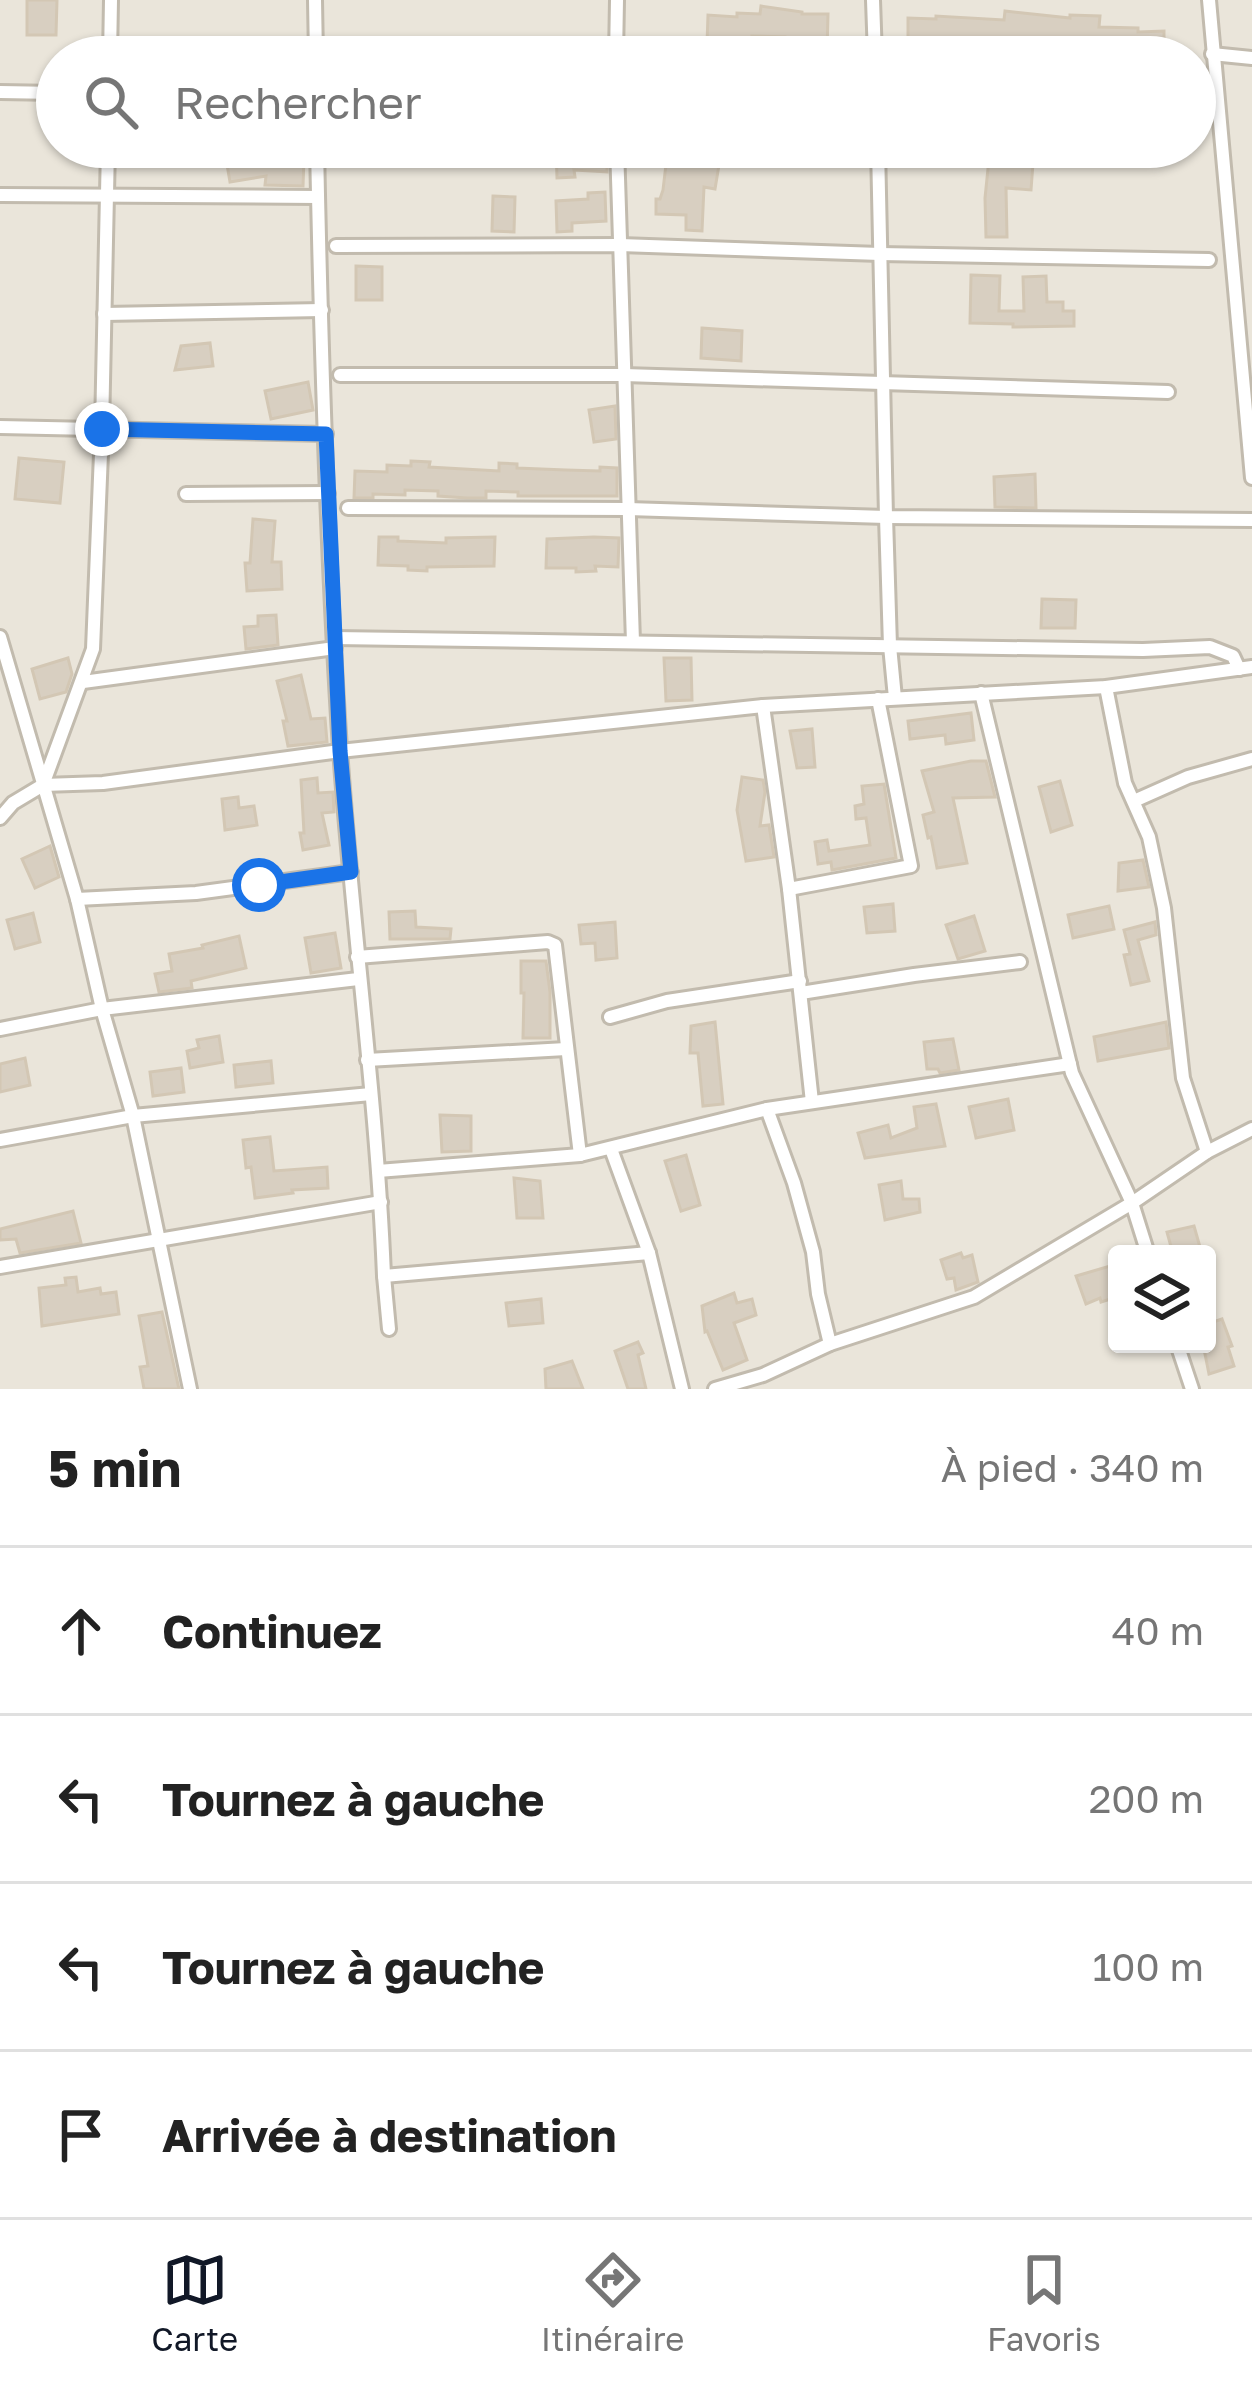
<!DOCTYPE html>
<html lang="fr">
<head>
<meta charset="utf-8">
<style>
	body { margin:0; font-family:"Golos Text",sans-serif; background:#f2f2f2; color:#222 }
	.controls { position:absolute; right:36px; bottom:36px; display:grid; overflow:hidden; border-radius:12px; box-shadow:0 3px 9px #0004 }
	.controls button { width:108px; height:108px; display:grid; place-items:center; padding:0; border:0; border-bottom:3px solid #e0e0e0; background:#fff; color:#222; font:60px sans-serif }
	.stop { position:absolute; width:36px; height:36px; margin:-27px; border:9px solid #1a73e8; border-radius:50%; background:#fff }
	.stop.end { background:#1a73e8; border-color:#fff; box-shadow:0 3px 12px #0008 }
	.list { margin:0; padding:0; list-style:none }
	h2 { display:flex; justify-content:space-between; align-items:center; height:156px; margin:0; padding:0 48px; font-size:51px }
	h2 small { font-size:39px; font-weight:400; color:#767676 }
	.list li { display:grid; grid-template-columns:78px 1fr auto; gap:36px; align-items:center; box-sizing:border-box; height:168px; padding:0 48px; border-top:3px solid #e0e0e0 }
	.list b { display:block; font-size:45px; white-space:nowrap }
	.list em { font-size:39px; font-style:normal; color:#767676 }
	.icon { flex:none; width:66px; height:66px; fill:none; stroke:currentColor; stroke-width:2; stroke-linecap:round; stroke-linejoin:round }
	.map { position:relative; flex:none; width:1252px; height:1389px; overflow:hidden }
	.search { position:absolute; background:#fff; box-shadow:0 3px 9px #0004; left:36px; right:36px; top:36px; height:132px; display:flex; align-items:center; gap:30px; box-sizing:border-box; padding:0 42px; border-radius:66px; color:#767676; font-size:45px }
	.sheet { height:828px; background:#fff }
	nav { display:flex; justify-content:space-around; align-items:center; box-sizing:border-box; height:168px; border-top:3px solid #e0e0e0; background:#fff; font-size:33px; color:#767676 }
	nav a { display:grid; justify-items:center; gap:6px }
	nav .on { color:#111827 }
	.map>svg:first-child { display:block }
	.residential { fill:#eae5da; fill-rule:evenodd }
	.building { fill:#d8cfc1; stroke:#d3c7b4; stroke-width:3 }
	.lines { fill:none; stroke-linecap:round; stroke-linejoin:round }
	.street-casing { stroke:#c2bbae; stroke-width:18 }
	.street { stroke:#fff; stroke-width:12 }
	.route { stroke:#1a73e8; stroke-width:15 }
</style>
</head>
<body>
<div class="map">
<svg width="1252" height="1389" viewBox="0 0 1252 1389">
	<rect width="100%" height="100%" fill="#f6f3ec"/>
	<!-- residential -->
	<path class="residential" d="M0 0H1252V1389H0ZM57 57H1195V147H57ZM1117 1254H1207V1344H1117Z"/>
	<!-- building -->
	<g class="building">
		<polygon points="27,0 57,0 56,35 27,35"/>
		<polygon points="761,6 802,12 802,14 828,14 827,52 812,52 812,42 785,40 785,37 752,36 752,43 707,44 708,15 737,17 737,13 760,14"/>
		<polygon points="1005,11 1070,18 1070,15 1100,16 1099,27 1138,28 1138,32 1164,31 1164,45 1138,46 1138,51 1116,51 1116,55 1069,56 1069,50 984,41 983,50 922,47 922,57 901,57 901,45 908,45 908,18 936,19 936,16 1004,20"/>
		<polygon points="224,147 247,147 249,155 304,158 303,186 265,185 266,176 230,182"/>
		<polygon points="556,147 607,147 607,172 574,170 575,177 557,178"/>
		<polygon points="695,147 722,147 715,189 704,187 702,231 686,230 686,215 656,214 656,199 660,199 663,190 667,156 693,160"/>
		<polygon points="989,159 1033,163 1031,190 1006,188 1007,237 986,237 985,198"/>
		<polygon points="605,192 606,221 572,223 572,231 557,232 556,201 588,199 588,193"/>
		<polygon points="493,196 515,197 514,232 492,231"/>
		<polygon points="356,266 382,267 382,300 356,300"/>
		<polygon points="971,275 1000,276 999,311 1024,311 1023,277 1046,276 1047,302 1063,302 1063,311 1074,311 1074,326 1013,327 1013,324 970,323"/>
		<polygon points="702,328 742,331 741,361 701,358"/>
		<polygon points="210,343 213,366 175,370 181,346"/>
		<polygon points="308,382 313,410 271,419 265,391"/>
		<polygon points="615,406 616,439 594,442 589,410"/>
		<polygon points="19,458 64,462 60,503 15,499"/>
		<polygon points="411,461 430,462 429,467 499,471 499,463 517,464 517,468 566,470 600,471 600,467 617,468 617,496 518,496 518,492 486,491 486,498 467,498 438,496 438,491 405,490 405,495 373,494 373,498 354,498 355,471 387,472 387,465 411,466"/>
		<polygon points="1035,474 1036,508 995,507 994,477"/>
		<polygon points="253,519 275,521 272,562 281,562 282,589 247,591 245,563 250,563"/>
		<polygon points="379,537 398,537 398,541 446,543 446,538 495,537 494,566 427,567 427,571 408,570 408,566 378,565"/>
		<polygon points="594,537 619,538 618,567 595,566 596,571 576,572 576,568 546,568 547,539"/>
		<polygon points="1042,599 1076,600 1075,628 1041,628"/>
		<polygon points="276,615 278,645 246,649 244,627 258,626 258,616"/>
		<polygon points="68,658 72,674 66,692 40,699 32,669"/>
		<polygon points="664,658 691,658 692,700 666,701"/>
		<polygon points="301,675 311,719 325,718 327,742 288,746 283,721 287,721 277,681"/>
		<polygon points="971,713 974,740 946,744 945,735 910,739 908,721"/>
		<polygon points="812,729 815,767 797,768 790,731"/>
		<polygon points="971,761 986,761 995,797 953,798 967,863 937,868 931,837 928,838 923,815 934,812 922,771"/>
		<polygon points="742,777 763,780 765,792 760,826 769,825 774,857 746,861 737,810"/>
		<polygon points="317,778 318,793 333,792 334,812 322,813 329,845 303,850 300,833 304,833 301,780"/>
		<polygon points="1060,781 1072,825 1051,832 1039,787"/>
		<polygon points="884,784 896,858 832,870 831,862 818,864 815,842 827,840 829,851 870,845 866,818 856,819 855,806 864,804 862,786"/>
		<polygon points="238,797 239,808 254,806 257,825 225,830 222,799"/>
		<polygon points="50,846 59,877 35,888 22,859"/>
		<polygon points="1143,860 1149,887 1118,891 1119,863"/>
		<polygon points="893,904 895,931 867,933 864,907"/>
		<polygon points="1109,906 1114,929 1073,938 1068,915"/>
		<polygon points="415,911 416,927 451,929 450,939 390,939 389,912"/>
		<polygon points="33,913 40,942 15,949 7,920"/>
		<polygon points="974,916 985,951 958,959 946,925"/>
		<polygon points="615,922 617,958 596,960 595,943 581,944 579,925"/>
		<polygon points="1155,922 1156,935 1138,940 1149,981 1131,985 1124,955 1130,954 1124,930"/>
		<polygon points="335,933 341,968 311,973 305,938"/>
		<polygon points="239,936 246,968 191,981 192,988 159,992 155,974 172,971 169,954 203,948 202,945"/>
		<polygon points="521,961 546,961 550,992 550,1038 523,1038 524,993 521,993"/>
		<polygon points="715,1022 723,1104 703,1106 698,1053 690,1053 691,1026"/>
		<polygon points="1166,1022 1169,1048 1098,1061 1094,1037"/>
		<polygon points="219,1036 223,1062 190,1068 187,1051 199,1048 197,1040"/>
		<polygon points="953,1039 959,1070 940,1073 938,1069 927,1069 924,1042"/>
		<polygon points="25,1058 30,1085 0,1092 0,1064"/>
		<polygon points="271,1061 273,1083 236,1087 234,1065"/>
		<polygon points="181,1068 184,1092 153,1096 150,1072"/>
		<polygon points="1008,1099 1014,1130 976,1138 969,1107"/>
		<polygon points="936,1104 945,1146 865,1158 858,1133 888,1125 891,1138 917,1128 914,1107"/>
		<polygon points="440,1115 471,1116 471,1151 442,1152"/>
		<polygon points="270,1137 274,1171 327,1167 328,1188 292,1190 293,1193 255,1198 251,1167 246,1168 243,1140"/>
		<polygon points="686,1155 700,1205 681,1211 665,1161"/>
		<polygon points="514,1178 540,1181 543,1218 517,1218"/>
		<polygon points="901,1181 903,1199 919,1199 920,1212 885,1220 879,1185"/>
		<polygon points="73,1211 81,1243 20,1253 16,1239 0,1240 0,1229"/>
		<polygon points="1194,1226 1202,1254 1173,1254 1167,1232"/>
		<polygon points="961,1253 963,1258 972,1255 978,1282 956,1290 954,1278 947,1279 941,1260"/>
		<polygon points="1117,1264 1117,1297 1101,1302 1100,1298 1086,1304 1076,1276"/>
		<polygon points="76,1277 78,1292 100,1288 101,1294 116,1292 119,1314 42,1326 39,1288 66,1285 65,1278"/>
		<polygon points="734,1293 737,1303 752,1299 756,1315 734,1323 747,1360 723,1370 707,1331 705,1332 702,1306"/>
		<polygon points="541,1299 543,1323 509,1326 506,1303"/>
		<polygon points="162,1312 179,1389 144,1389 140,1367 148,1366 139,1316"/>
		<polygon points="1222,1319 1232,1346 1228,1347 1234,1366 1209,1374 1203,1344 1207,1344 1207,1324"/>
		<polygon points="638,1342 643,1353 638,1355 646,1389 628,1389 615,1351"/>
		<polygon points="572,1361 583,1389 546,1389 545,1369"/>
	</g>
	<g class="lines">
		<!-- street casing -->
		<g class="street-casing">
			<g id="street">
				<polyline points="315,0 316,57"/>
				<polyline points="873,0 875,57"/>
				<polyline points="1209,0 1252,478"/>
				<polyline points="1212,54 1252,58"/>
				<polyline points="110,57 111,0"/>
				<polyline points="616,57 617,0"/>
				<polyline points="0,92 57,93"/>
				<polyline points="1195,125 1200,125"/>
				<path d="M317 147C321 348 327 549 340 749 352 925 377 1100 384 1276L649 1253"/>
				<polyline points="617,147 633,642"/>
				<polyline points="878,147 886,517 890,646 895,698"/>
				<polyline points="0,195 318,197"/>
				<polyline points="336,246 620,245 880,254 1209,260"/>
				<polyline points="104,314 322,310"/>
				<polyline points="340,375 624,375 1168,392"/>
				<polyline points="0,427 326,434"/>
				<polyline points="186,494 328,493"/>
				<polyline points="348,508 628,509 886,517 1252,520"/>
				<polyline points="0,637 77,899 102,1009 133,1116 190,1389"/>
				<polyline points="334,638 1143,650 1210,647 1233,656 1239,669"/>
				<polyline points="83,682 335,648"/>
				<polyline points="1106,687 1125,783 1149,837 1164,908 1183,1078 1207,1152"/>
				<polyline points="981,693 1072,1073 1132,1203 1148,1254"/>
				<polyline points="763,706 789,889 812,1102"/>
				<polyline points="43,785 103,783 340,751 763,706 1106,687 1252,667"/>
				<polyline points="1134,801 1188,777 1252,759"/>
				<polyline points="0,818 13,803 43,785 93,649 102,429 108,147"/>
				<polyline points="789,889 911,866 878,699"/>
				<polyline points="77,899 196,893 351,872"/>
				<polyline points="357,957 548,942 555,945 580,1155 767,1109 1070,1064"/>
				<polyline points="801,993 914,975 1020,962"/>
				<polyline points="610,1017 667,1001 800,981"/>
				<polyline points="0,1029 102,1009 358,979"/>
				<polyline points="367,1060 566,1049"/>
				<polyline points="767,1109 794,1183 813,1252 818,1294 830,1344"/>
				<polyline points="0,1140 133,1116 371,1094"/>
				<polyline points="611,1149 649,1253 682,1389"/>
				<polyline points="378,1171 580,1155"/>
				<polyline points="0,1267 381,1202"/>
				<polyline points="384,1276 389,1329"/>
				<polyline points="1177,1344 1192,1389"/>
				<polyline points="715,1389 763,1375 830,1344 974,1297 1132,1203 1207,1152 1252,1129"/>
			</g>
		</g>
		<!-- street -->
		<use href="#street" class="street"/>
	</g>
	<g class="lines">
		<!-- route -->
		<polyline class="route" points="102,429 326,434 340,751 351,872 259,885"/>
	</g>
</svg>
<div class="controls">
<button><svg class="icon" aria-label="layers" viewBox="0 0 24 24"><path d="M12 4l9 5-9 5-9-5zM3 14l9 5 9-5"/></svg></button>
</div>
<div class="stop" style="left:259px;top:885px"></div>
<div class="stop end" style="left:102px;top:429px"></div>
<div class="search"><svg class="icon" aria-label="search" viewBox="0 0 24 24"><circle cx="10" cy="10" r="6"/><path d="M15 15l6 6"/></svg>Rechercher</div>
</div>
<section class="sheet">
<h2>5 min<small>À pied · 340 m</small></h2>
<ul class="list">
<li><svg class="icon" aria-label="ahead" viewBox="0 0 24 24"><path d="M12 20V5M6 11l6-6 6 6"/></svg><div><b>Continuez</b></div><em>40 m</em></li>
<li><svg class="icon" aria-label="left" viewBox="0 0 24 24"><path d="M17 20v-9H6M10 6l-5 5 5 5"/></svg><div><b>Tournez à gauche</b></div><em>200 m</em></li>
<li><svg class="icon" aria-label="left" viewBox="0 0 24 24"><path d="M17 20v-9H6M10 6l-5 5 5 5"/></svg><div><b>Tournez à gauche</b></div><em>100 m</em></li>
<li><svg class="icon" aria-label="arrive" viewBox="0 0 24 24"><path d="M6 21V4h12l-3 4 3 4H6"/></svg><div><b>Arrivée à destination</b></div></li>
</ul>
</section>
<nav>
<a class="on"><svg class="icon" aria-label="map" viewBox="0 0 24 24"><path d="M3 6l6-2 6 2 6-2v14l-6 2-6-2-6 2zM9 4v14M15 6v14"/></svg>Carte</a>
<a><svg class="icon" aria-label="directions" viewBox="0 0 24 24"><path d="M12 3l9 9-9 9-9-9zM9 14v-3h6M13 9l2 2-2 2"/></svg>Itinéraire</a>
<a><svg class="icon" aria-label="saved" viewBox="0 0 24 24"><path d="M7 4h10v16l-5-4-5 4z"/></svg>Favoris</a>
</nav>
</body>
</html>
